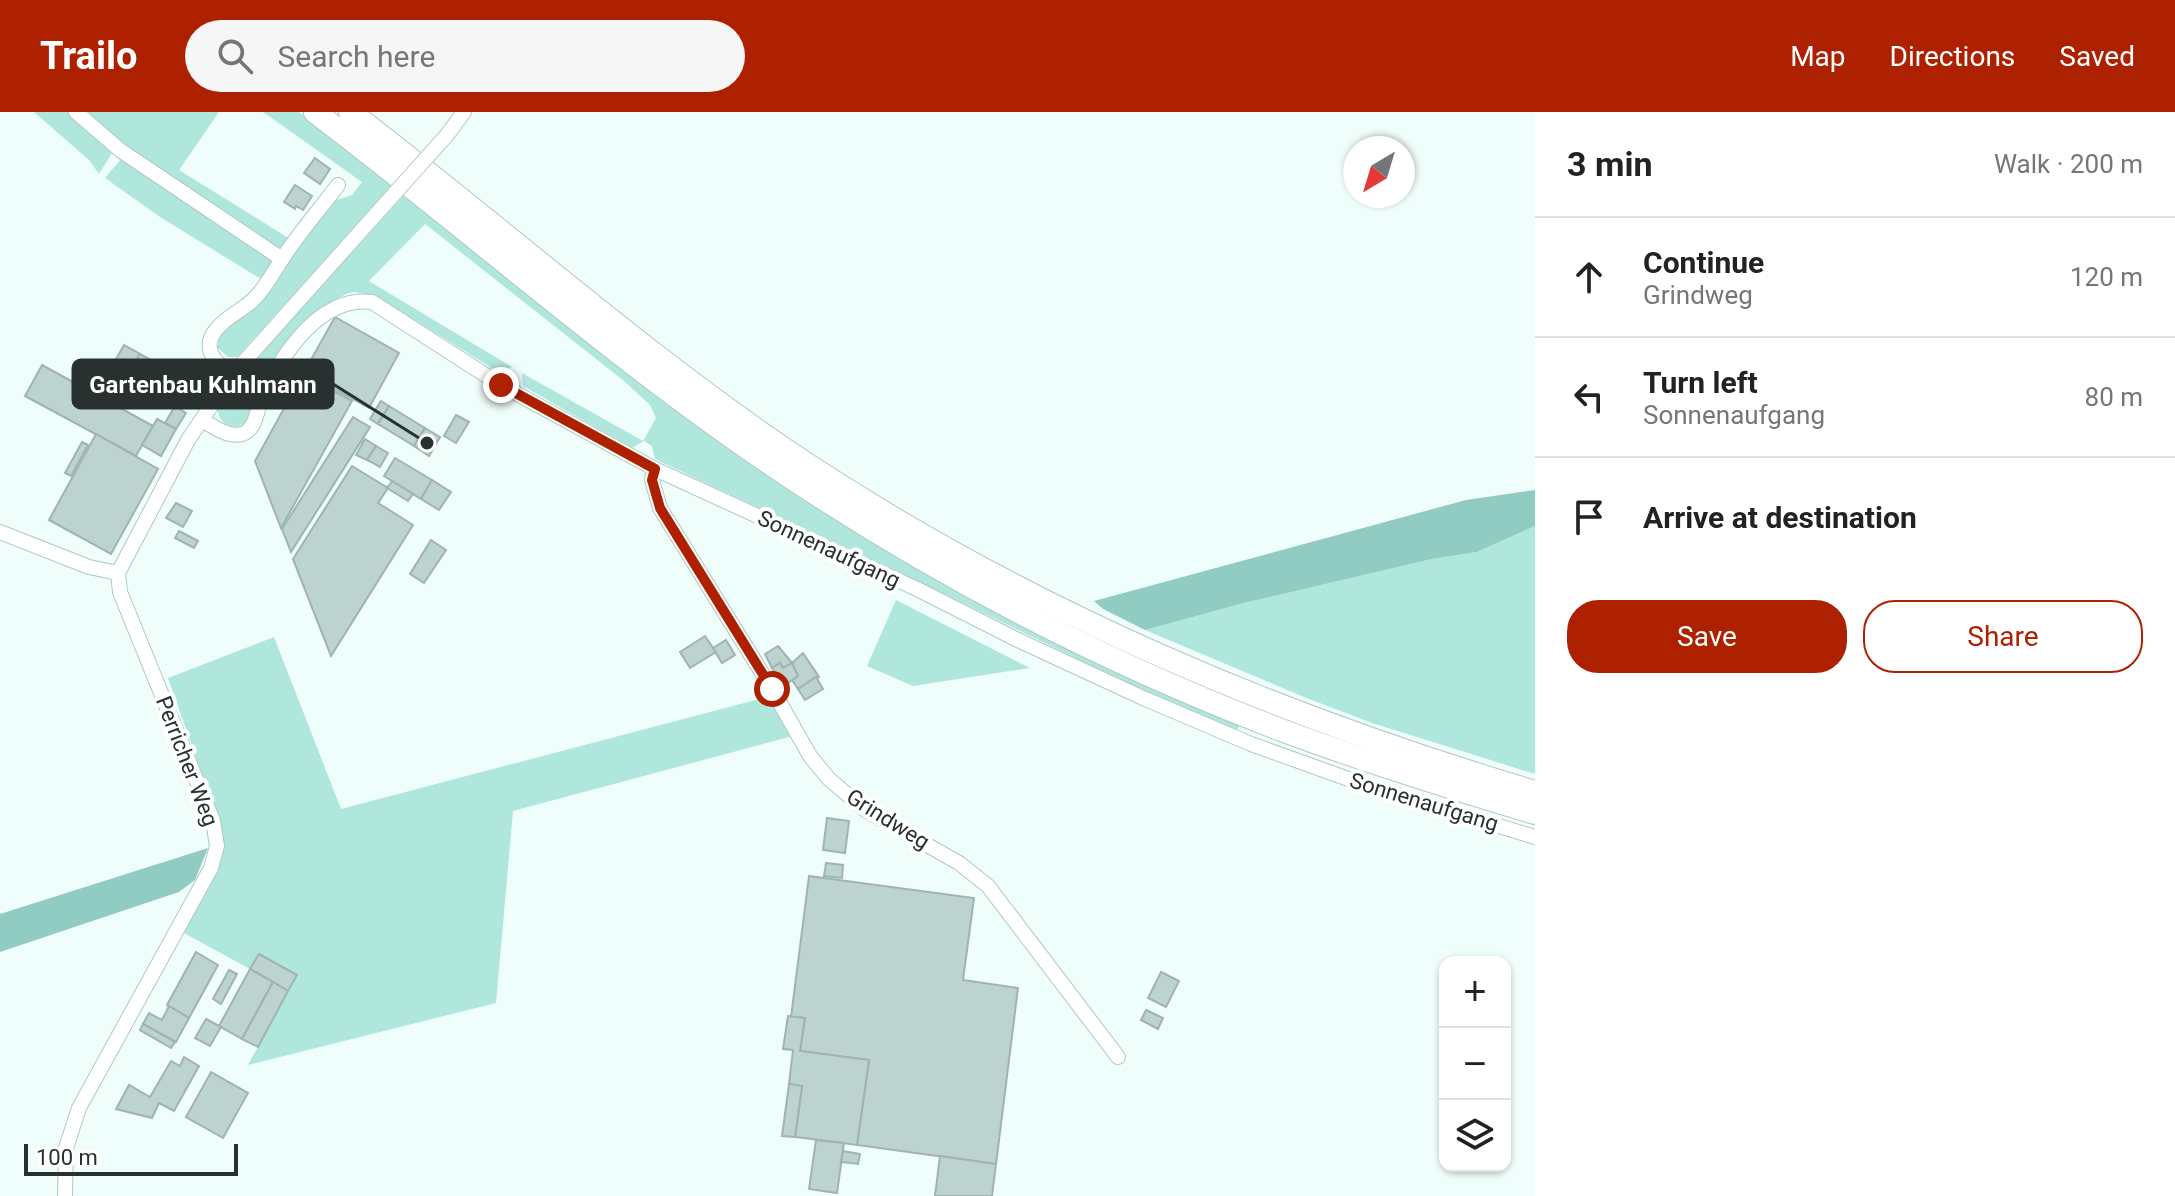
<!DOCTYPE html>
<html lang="en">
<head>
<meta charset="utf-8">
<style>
	body { margin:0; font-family:Roboto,sans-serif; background:#f6f6f6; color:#222 }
	.controls { position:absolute; right:24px; bottom:24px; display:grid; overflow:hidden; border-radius:16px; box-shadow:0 2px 6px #0004 }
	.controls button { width:72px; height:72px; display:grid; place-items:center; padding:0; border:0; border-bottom:2px solid #e0e0e0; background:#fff; color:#222; font:40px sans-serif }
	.compass { position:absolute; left:1343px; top:24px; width:72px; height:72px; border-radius:50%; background:#fff; box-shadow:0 2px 6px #0004; rotate:218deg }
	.scale { position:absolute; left:24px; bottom:20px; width:214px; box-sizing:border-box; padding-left:8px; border:4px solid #293130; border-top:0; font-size:22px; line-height:28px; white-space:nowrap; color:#293130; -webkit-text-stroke:6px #fff; paint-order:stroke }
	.stop { position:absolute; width:24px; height:24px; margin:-18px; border:6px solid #ae2100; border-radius:50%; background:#fff }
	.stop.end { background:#ae2100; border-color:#fff; box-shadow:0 2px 8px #0008 }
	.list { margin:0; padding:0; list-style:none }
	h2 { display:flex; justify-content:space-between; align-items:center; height:104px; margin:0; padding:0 32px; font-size:34px }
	h2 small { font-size:26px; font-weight:400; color:#767676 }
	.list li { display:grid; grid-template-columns:52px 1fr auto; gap:24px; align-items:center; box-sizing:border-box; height:120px; padding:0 32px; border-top:2px solid #e0e0e0 }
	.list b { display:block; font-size:30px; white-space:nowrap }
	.list p { margin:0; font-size:26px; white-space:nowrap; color:#767676 }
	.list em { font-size:26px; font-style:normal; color:#767676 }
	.actions { display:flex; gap:16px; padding:24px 32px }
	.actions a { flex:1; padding:18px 0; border:2px solid #ae2100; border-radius:32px; text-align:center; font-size:28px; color:#ae2100 }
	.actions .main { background:#ae2100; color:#fff }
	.icon { flex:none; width:44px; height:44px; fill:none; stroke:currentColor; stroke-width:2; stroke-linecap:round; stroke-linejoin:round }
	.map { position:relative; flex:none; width:1535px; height:1084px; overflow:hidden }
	header { display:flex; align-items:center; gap:48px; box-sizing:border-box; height:112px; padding:0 40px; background:#ae2100; color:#fff }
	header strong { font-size:38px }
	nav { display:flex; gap:44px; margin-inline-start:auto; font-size:28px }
	.search { width:560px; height:72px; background:#f6f6f6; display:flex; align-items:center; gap:20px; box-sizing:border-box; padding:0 28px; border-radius:44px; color:#767676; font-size:30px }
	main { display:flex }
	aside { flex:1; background:#fff }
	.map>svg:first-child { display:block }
	.green { fill:#afe7dd }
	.forest { fill:#91ccc2 }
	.building { fill:#bdd3cf; stroke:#9fb4b0; stroke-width:2 }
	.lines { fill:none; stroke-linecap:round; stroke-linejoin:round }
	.street-casing { stroke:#b1c7c3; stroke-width:16 }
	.primary-casing { stroke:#b1c7c3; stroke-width:24 }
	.street { stroke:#fff; stroke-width:14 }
	.primary { stroke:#fff; stroke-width:22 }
	.street-bridge-casing { stroke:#b1c7c3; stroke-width:16; stroke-linecap:butt }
	.street-bridge { stroke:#fff; stroke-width:14 }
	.route { stroke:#ae2100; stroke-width:10 }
	.labels { text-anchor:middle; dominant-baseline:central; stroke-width:8; stroke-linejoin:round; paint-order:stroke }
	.street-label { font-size:22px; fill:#293130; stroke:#fff }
	.leader { fill:none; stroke:#293130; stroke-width:3 }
	.callout-dot { fill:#293130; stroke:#fff; stroke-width:3 }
	.callout { fill:#293130; stroke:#293130; stroke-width:3 }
	.callout-label { font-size:24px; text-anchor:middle; font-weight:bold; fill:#fff }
</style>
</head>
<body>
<header>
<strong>Trailo</strong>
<div class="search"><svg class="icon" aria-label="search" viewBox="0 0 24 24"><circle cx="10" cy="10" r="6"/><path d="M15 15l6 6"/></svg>Search here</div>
<nav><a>Map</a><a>Directions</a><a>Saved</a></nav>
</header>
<main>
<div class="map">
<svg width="1535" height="1084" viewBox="0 0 1535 1084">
	<rect width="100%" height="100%" fill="#f0fefb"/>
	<!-- green -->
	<g class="green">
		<polygon points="34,0 69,0 111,37 112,41 99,62 89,48"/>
		<polygon points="85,0 219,0 179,58 290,127 278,138 121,31"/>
		<polygon points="263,0 299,0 393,72 237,245 228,245 218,236 219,222 303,126 330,90 352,83 362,70"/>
		<polygon points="121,47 280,151 269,172 160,105 105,66"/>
		<path d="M405 82C544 193 681 309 832 404L1240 612 1237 619C1113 568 996 505 875 449 801 415 728 382 655 347L652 334 644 329 632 336 523 274 522 261 643 329 656 306 650 293 624 269 425 112 369 169 512 255 500 261 376 184 354 180 346 182 326 193 307 210 284 234 267 257 256 277 248 309 237 315C223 314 218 307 217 294L235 269Z"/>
		<polygon points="1535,414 1535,662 1372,611 1304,585 1145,518 1244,491 1432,447 1477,440"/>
		<polygon points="896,488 1030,556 913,574 867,554"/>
		<polygon points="274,525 341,697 771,584 793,624 513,699 496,891 248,953 297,863 259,842 250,857 182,820 217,757 218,708 168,566"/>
	</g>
	<!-- forest -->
	<g class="forest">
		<polygon points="1535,378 1535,414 1477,440 1432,447 1244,491 1145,518 1103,497 1094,489 1466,388"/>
		<polygon points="208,736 195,768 179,780 0,840 0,802"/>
	</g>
	<!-- building -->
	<g class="building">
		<polygon points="315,46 330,57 320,72 304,61"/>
		<polygon points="295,73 312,84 303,98 296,94 295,97 284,90"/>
		<polygon points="335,205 399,241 369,296 304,260"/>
		<polygon points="124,233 140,242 129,261 113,252"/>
		<polygon points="140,242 171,259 157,284 126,266"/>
		<polygon points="42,253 153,314 136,344 25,284"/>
		<polygon points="303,262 352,289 281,416 255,349"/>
		<polygon points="381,289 389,294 378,312 370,307"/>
		<polygon points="175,294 186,301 176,317 165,311"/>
		<polygon points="389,294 425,316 414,334 378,312"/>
		<polygon points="456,303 469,310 456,331 444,324"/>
		<polygon points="353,305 370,315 291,440 282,417"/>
		<polygon points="157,307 176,317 161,344 142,333"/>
		<polygon points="425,316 440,325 429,344 414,334"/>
		<polygon points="96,322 158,357 111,442 49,408"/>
		<polygon points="365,327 376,334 367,348 356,343"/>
		<polygon points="82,330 88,333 71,364 65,361"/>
		<polygon points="376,334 388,341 380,355 367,348"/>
		<polygon points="395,346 432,368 421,387 384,364"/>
		<polygon points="352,354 388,376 378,391 413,413 331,544 293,447"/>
		<polygon points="432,368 451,380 439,398 421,387"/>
		<polygon points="392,369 413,382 408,389 387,376"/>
		<polygon points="176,391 192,399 183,415 166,406"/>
		<polygon points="179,419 198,429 194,436 175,426"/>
		<polygon points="431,428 446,438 424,471 410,462"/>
		<polygon points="705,524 716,540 690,556 680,540"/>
		<polygon points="726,528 735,543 722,551 713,536"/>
		<polygon points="778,534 792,551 783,556 780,551 772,556 765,542"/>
		<polygon points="803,541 819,565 798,577 792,568 798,564 792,551"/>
		<polygon points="780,551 783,556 792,551 798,564 785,573 780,569 772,556"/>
		<polygon points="816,565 823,577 805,588 798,577"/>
		<polygon points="827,706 849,709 845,741 823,738"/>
		<polygon points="826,751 843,753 842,766 824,764"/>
		<polygon points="809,764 974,786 963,868 1018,876 996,1052 857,1033 869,948 800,939 805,906 791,905"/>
		<polygon points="196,840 218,853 189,906 167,893"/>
		<polygon points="259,842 297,863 288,879 250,857"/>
		<polygon points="250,857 273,870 242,927 219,914"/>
		<polygon points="229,858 237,862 221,892 213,887"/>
		<polygon points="1161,860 1179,869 1166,895 1148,886"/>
		<polygon points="273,870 288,879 258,935 242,927"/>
		<polygon points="169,894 189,906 176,930 143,912 149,901 162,908"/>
		<polygon points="1146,898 1163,906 1158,917 1141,908"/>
		<polygon points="788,904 805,906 800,939 869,948 857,1033 795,1025 802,974 789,972 793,938 783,937"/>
		<polygon points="206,907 221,915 210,934 195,926"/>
		<polygon points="143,912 175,930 171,936 140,918"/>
		<polygon points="184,945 199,954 174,999 159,991 152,1006 116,997 129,973 150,985 171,949 180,954"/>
		<polygon points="211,960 248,981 223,1026 186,1005"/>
		<polygon points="789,972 802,974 795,1025 782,1024"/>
		<polygon points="816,1028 844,1031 837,1081 809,1077"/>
		<polygon points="843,1039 860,1042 858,1052 841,1050"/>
		<polygon points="940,1044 996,1052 992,1084 935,1084"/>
	</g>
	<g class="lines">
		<!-- street casing -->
		<g class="street-casing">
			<g id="street">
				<polyline points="76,0 120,38 282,147"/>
				<polyline points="447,23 464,0"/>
				<polyline points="232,263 377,101"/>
				<path d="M202 308C213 314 227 326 242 322 257 317 256 298 262 286 281 243 320 183 372 190L501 273 655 357 917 477 1020 529 1143 586 1251 632 1365 673 1535 725"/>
				<polyline points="655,357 652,368 660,396 772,577 810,644 829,667 864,697 959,751 988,774 1118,945"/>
				<polyline points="0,420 89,455 118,461"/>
				<path d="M65 1084 66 1036 79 996 211 756 217 734 213 709 120 480 118 461 188 328 232 263C222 255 207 245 210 229 215 210 241 200 254 187 266 175 273 161 282 147 299 121 320 97 338 73"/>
			</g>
		</g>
		<!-- primary casing -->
		<g class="primary-casing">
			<g id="primary">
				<path d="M315 0C476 122 627 258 796 369 949 470 1113 554 1284 619 1367 650 1451 676 1535 701"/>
				<path d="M350 0C503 116 645 245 805 351 1032 500 1276 603 1535 680"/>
			</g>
		</g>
		<!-- street -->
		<use href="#street" class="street"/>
		<!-- primary -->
		<use href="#primary" class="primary"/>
		<!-- street-bridge casing -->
		<g class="street-bridge-casing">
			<polyline id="street-bridge" points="377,101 447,23"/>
		</g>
		<!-- street-bridge -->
		<use href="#street-bridge" class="street-bridge"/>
	</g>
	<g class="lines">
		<!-- route -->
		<polyline class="route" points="501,273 655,357 652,368 660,396 772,577"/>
	</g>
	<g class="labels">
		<!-- street labels -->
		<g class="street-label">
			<text transform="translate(829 437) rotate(25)">Sonnenaufgang</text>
			<text transform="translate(187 649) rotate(69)">Perricher Weg</text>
			<text transform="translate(1424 690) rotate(17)">Sonnenaufgang</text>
			<text transform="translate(888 707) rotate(32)">Grindweg</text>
		</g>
	</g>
	<!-- callouts -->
	<path class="leader" d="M427 331L333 272"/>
	<circle class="callout-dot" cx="427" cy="331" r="8"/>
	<rect class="callout" x="73" y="248" width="260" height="48" rx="8"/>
	<g class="callout-label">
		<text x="203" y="281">Gartenbau Kuhlmann</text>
	</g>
</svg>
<div class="controls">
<button>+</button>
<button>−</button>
<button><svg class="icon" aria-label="layers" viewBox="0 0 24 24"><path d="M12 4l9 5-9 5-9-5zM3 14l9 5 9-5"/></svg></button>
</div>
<svg class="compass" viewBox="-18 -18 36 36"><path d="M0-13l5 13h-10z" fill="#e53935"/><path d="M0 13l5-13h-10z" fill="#767676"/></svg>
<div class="scale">100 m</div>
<div class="stop" style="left:772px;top:577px"></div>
<div class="stop end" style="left:501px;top:273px"></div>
</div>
<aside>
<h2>3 min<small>Walk · 200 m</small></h2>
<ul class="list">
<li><svg class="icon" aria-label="ahead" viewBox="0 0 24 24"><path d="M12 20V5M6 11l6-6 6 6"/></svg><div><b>Continue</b><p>Grindweg</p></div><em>120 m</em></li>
<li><svg class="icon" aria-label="left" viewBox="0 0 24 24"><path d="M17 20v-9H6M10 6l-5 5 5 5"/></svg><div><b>Turn left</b><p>Sonnenaufgang</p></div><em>80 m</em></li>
<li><svg class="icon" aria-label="arrive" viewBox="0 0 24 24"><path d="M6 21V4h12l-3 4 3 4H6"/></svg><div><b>Arrive at destination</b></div></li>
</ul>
<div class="actions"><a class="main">Save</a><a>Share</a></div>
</aside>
</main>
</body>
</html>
